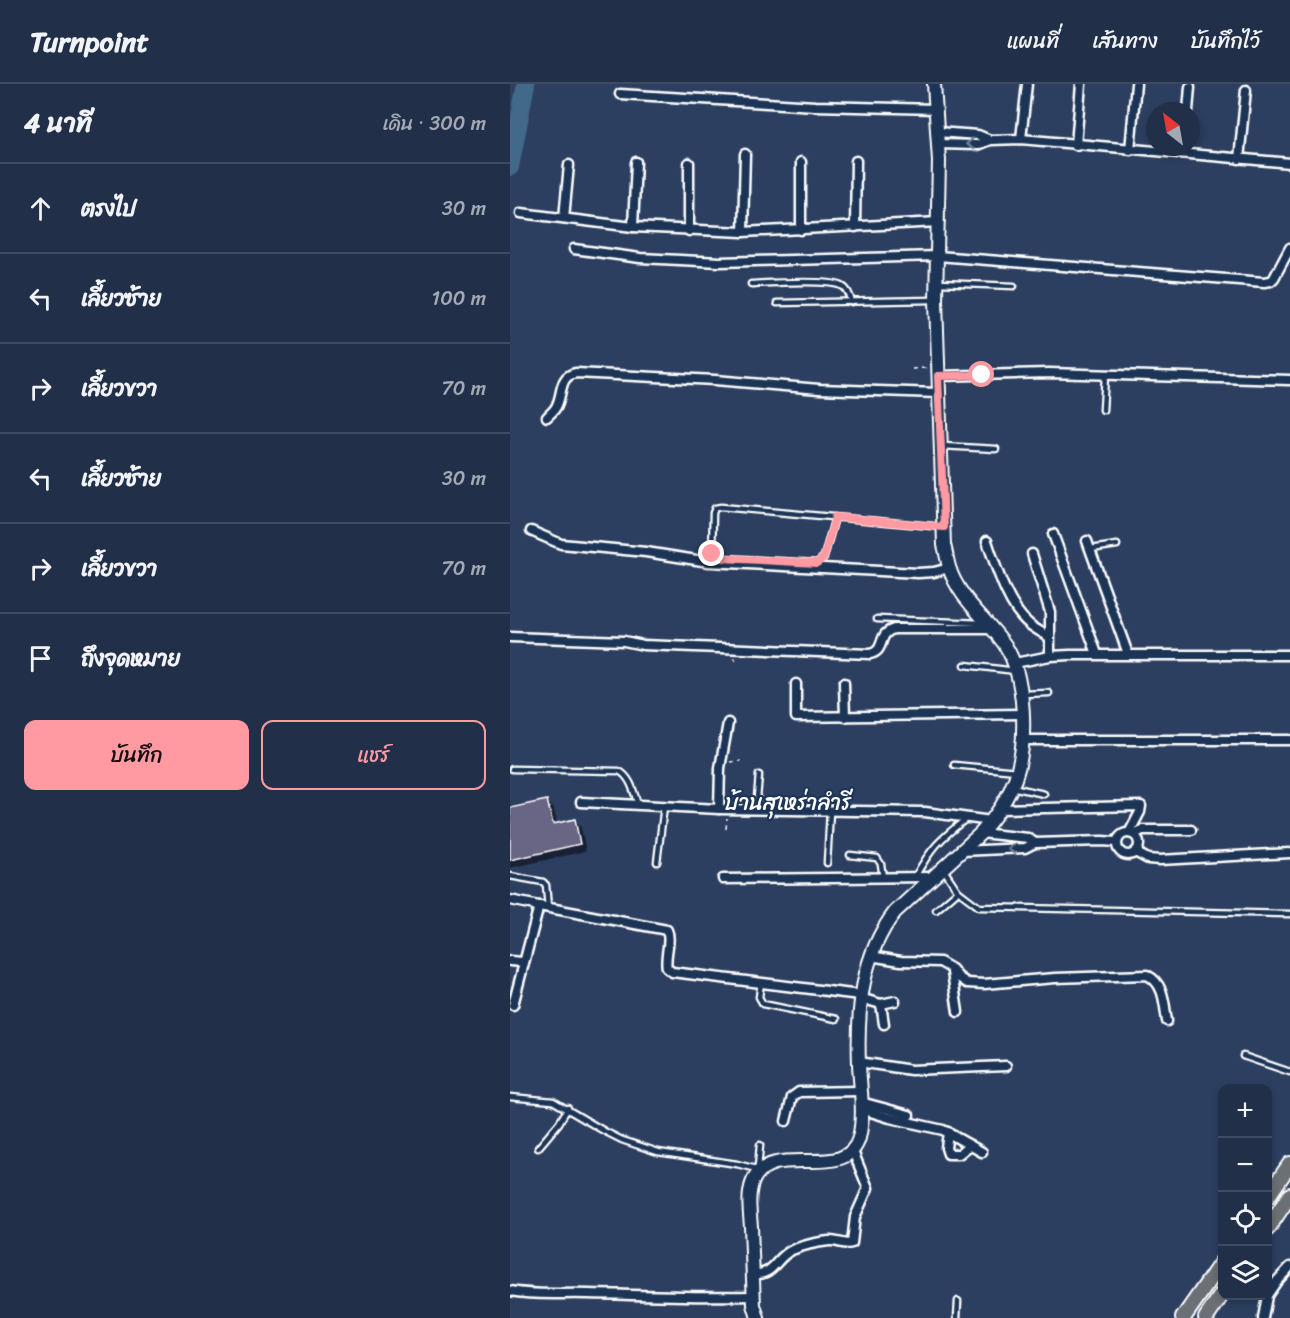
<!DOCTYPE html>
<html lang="th">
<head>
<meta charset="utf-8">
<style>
	body { margin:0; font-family:Sriracha,"Playpen Sans Thai",sans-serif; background:#29374f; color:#f1f3f6 }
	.controls { position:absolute; right:18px; bottom:18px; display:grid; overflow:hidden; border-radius:12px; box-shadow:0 3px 9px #0003 }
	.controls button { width:54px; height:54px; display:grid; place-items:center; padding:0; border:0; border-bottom:2px solid #3e4a60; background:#212f48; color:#f1f3f6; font:30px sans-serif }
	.compass { position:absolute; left:636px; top:18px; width:54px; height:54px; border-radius:50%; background:#212f48; box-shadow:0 3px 9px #0003; rotate:329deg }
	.stop { position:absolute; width:18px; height:18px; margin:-14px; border:4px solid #ff9aa2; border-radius:50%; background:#fff }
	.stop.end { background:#ff9aa2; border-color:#fff; box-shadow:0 2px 6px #0008 }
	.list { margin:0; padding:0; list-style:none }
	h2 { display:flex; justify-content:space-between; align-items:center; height:78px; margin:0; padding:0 24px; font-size:26px }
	h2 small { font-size:20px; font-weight:400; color:#a2a9b4 }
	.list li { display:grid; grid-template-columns:39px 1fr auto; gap:18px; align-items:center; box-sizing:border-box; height:90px; padding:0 24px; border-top:2px solid #3e4a60 }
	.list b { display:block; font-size:22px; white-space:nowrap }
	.list em { font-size:20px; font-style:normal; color:#a2a9b4 }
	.actions { display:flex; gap:12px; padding:18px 24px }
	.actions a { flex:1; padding:14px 0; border:2px solid #ff9aa2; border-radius:12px; text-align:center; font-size:21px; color:#ff9aa2 }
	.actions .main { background:#ff9aa2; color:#111 }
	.icon { flex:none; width:33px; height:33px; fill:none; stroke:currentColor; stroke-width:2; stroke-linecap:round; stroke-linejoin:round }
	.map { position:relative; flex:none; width:780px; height:1234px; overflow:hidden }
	header { display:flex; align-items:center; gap:36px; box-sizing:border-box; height:84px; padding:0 30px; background:#212f48; border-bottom:2px solid #3e4a60 }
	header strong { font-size:28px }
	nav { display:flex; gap:33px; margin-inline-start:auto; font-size:21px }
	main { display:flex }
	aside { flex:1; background:#212f48 }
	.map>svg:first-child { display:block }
	.shadow { fill:#0007 }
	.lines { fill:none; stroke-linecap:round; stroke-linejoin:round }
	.river { stroke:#43688a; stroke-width:18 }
	.building { fill:#696584; stroke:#fff; stroke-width:1.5 }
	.lane-casing { stroke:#fff; stroke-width:9 }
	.street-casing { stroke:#fff; stroke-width:13 }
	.secondary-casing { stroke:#fff; stroke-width:16 }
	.primary-casing { stroke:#fff; stroke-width:18 }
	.path { stroke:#fff; stroke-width:1.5; stroke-dasharray:4.5 4.5; stroke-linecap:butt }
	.lane { stroke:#1d3557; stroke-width:4.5 }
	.street { stroke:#1d3557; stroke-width:8 }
	.secondary { stroke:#1d3557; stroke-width:12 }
	.primary { stroke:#6b7074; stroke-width:14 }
	.oneway { stroke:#6c7c92 }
	.route { stroke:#ff9aa2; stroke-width:8 }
	.labels { text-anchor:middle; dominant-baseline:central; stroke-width:4.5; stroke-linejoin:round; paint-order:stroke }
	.quarter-label { font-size:22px; fill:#fff; stroke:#1d3557 }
</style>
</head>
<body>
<header>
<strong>Turnpoint</strong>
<nav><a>แผนที่</a><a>เส้นทาง</a><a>บันทึกไว้</a></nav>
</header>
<main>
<aside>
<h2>4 นาที<small>เดิน · 300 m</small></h2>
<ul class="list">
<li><svg class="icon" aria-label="ahead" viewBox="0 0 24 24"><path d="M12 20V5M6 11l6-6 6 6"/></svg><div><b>ตรงไป</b></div><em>30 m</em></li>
<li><svg class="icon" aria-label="left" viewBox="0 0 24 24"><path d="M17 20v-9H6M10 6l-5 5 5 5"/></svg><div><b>เลี้ยวซ้าย</b></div><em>100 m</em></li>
<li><svg class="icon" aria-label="right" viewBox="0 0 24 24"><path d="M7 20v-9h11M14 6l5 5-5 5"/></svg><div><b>เลี้ยวขวา</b></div><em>70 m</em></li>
<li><svg class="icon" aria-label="left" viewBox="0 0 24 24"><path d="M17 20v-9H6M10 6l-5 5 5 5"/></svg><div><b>เลี้ยวซ้าย</b></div><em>30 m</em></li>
<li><svg class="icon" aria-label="right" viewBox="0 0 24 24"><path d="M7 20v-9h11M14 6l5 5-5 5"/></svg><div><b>เลี้ยวขวา</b></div><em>70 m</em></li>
<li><svg class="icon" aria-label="arrive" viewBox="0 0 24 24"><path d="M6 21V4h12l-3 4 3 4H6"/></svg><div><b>ถึงจุดหมาย</b></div></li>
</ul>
<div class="actions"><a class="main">บันทึก</a><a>แชร์</a></div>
</aside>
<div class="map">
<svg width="780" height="1234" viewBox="0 0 780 1234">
	<rect width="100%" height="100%" fill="#2c3f60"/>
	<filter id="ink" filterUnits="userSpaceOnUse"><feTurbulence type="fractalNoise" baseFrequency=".0167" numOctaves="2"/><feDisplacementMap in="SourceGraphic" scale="12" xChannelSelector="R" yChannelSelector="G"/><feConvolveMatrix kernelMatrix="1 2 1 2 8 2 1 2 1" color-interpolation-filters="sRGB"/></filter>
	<g filter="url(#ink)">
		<!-- shadow -->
		<polygon class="shadow" points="37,718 44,725 47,740 64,736 71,743 76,767 0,784 0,726"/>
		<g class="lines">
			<!-- river -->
			<polyline class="river" points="0,83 16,0"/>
		</g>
		<!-- building -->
		<polygon class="building" points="37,716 43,740 65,735 70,760 0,776 0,724"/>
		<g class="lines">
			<!-- lane casing -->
			<g class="lane-casing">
				<g id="lane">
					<polyline points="429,199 504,202"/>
					<path d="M241 200C260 199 318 195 332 202 338 205 340 212 342 218"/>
					<polyline points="267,219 423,216"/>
					<polyline points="593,326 595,291"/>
					<polyline points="432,362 486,365"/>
					<polyline points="325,433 314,473 307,479 212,474 202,470 203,429 205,424 211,423 433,443"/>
					<polyline points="581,465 607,461"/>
					<polyline points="367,535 473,539"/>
					<polyline points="455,581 506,587"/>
					<polyline points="511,610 539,609"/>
					<polyline points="444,681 507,687"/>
					<path d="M2 685 109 687C121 693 124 709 128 721"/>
					<polyline points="502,703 534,710"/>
					<polyline points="246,726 249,691"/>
					<polyline points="340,771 367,774 371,780 373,794"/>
					<polyline points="147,778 154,722"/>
					<polyline points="317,779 320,727"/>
					<polyline points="434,786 448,807 469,823 780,830"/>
					<polyline points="0,792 33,798 36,801 38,824"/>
					<path d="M405 793C420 765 431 754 456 735"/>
					<polyline points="426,826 448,807"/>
					<polyline points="251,898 249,913 253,920 326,935"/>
					<polyline points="733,972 780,988"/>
					<polyline points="0,1013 43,1017 94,1047 112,1056 148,1068 227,1080 250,1086"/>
					<polyline points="28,1064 49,1039 58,1024"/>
					<polyline points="248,1084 250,1061"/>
					<polyline points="447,1234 448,1217"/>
				</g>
			</g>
			<!-- street casing -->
			<g class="street-casing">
				<g id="street">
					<polyline points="110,10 305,22 426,25"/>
					<polyline points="678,27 680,3"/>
					<polyline points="427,48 468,51 480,56 467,61 428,60"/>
					<polyline points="511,55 517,0"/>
					<polyline points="480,56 511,55 780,79"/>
					<polyline points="566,61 571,0"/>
					<polyline points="620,66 626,0"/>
					<polyline points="729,75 736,6"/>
					<polyline points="11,129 123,143 233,148 429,138"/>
					<polyline points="54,134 59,81"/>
					<polyline points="123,143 126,78"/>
					<polyline points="345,143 346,77"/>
					<polyline points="291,146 291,78"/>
					<polyline points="179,147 179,79"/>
					<polyline points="233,148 235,70"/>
					<polyline points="64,165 130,174 210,178 428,172 754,198 761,197 764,194 780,164"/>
					<polyline points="428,292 539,289 780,296"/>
					<path d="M37 333C41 329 45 326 47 321 53 308 49 292 66 289L205 296 309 305 428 309"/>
					<polyline points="21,447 51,460 136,468 199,478 408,489 424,488 439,484"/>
					<polyline points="543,450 587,570"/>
					<path d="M477 457C486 483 498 523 519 540 525 545 533 549 539 553"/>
					<polyline points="577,457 618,570"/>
					<polyline points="522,470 540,528 540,572"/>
					<path d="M0 553 114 557 133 561 360 570C377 566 366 550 384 545H483"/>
					<polyline points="505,579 540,572 560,571 780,571"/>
					<polyline points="334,599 335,633"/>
					<polyline points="286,600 286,633 512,630"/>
					<polyline points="512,656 780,656"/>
					<polyline points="71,718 209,725 415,728 481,737"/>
					<polyline points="209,725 210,684 218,639"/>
					<polyline points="489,725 631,722 630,728 619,749"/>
					<circle cx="618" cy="760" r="11"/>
					<polyline points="623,750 633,746 681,746"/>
					<polyline points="525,759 592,757 606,758"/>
					<polyline points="452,767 515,764 525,759 518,754 471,749"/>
					<polyline points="625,768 638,775 650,776 780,769"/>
					<polyline points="213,795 423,793"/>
					<polyline points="0,816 29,822"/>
					<path d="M360 872 391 877 430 878 442 885 448 893 457 899 474 900 545 894 637 891C655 900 654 920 657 937"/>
					<polyline points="0,877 13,878"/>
					<polyline points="442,888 448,928"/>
					<polyline points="350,914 371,920 385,917"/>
					<polyline points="371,920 374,940"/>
					<path d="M3 921 29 822 157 846C162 857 154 872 157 884L162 888 350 911"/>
					<polyline points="349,978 401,986 496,982"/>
					<polyline points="351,1018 399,1031"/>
					<polyline points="351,1025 380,1034 433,1046 472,1068"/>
					<polyline points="276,1037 282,1013 289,1008 351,1007"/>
					<polyline points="438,1048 436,1064 438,1070 449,1070 460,1061"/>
					<path d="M243 1190C264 1192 265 1174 282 1166 292 1162 308 1158 319 1157 328 1156 334 1162 342 1159L345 1133 358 1104 342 1065"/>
					<path d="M0 1207C26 1212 52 1209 78 1210 134 1211 188 1213 244 1212"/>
					<polyline points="758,1210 767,1197 780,1183"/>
					<polyline points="753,1234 757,1212"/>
				</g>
			</g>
			<!-- secondary casing -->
			<g class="secondary-casing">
				<path id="secondary" d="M248 1234 244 1221C243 1195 242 1169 241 1143 240 1129 237 1111 243 1097 261 1055 336 1100 349 1054 355 1030 350 1004 349 980 347 927 351 872 385 828L471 749C485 733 498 714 505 695 518 658 516 594 495 561 477 535 448 514 439 483 437 476 436 468 434 461L426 216 429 77 424 0"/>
			</g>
			<!-- primary casing -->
			<g class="primary-casing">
				<g id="primary">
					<polyline points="758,1112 780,1080"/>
					<polyline points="758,1144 780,1111"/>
					<polyline points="673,1234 712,1178"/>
					<polyline points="696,1234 712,1210"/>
				</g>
			</g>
			<!-- path -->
			<g class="path">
				<polyline points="402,285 416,284"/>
				<polyline points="224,573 228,580"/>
				<polyline points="220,678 231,677"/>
				<polyline points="216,745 217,734"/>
			</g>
			<!-- lane -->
			<use href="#lane" class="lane"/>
			<!-- street -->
			<use href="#street" class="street"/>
			<!-- secondary -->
			<use href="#secondary" class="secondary"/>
			<!-- primary -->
			<use href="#primary" class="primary"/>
		</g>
		<!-- one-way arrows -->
		<defs><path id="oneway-chevron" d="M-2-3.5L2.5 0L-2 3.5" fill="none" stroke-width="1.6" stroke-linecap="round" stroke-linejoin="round" transform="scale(1.5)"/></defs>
		<g class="oneway">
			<use href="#oneway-chevron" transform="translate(460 60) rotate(177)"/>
			<use href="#oneway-chevron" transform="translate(502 765) rotate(178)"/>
		</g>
	</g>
	<g class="lines" filter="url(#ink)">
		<!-- route -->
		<polyline class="route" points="202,470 212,474 307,479 314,473 325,433 434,443 428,292 472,291"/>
	</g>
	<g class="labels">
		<!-- quarter labels -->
		<g class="quarter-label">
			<text x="278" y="718">บ้านสุเหร่าลำรี</text>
		</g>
	</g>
</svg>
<div class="controls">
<button>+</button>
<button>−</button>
<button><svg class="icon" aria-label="locate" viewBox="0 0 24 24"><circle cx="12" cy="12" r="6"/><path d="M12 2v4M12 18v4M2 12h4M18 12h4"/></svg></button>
<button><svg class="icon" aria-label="layers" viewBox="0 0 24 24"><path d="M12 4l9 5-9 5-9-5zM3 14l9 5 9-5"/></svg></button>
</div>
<svg class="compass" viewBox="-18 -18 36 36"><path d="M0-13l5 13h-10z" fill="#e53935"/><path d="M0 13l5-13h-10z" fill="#a2a9b4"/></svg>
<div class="stop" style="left:472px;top:291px"></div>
<div class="stop end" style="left:202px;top:470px"></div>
</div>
</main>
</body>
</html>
